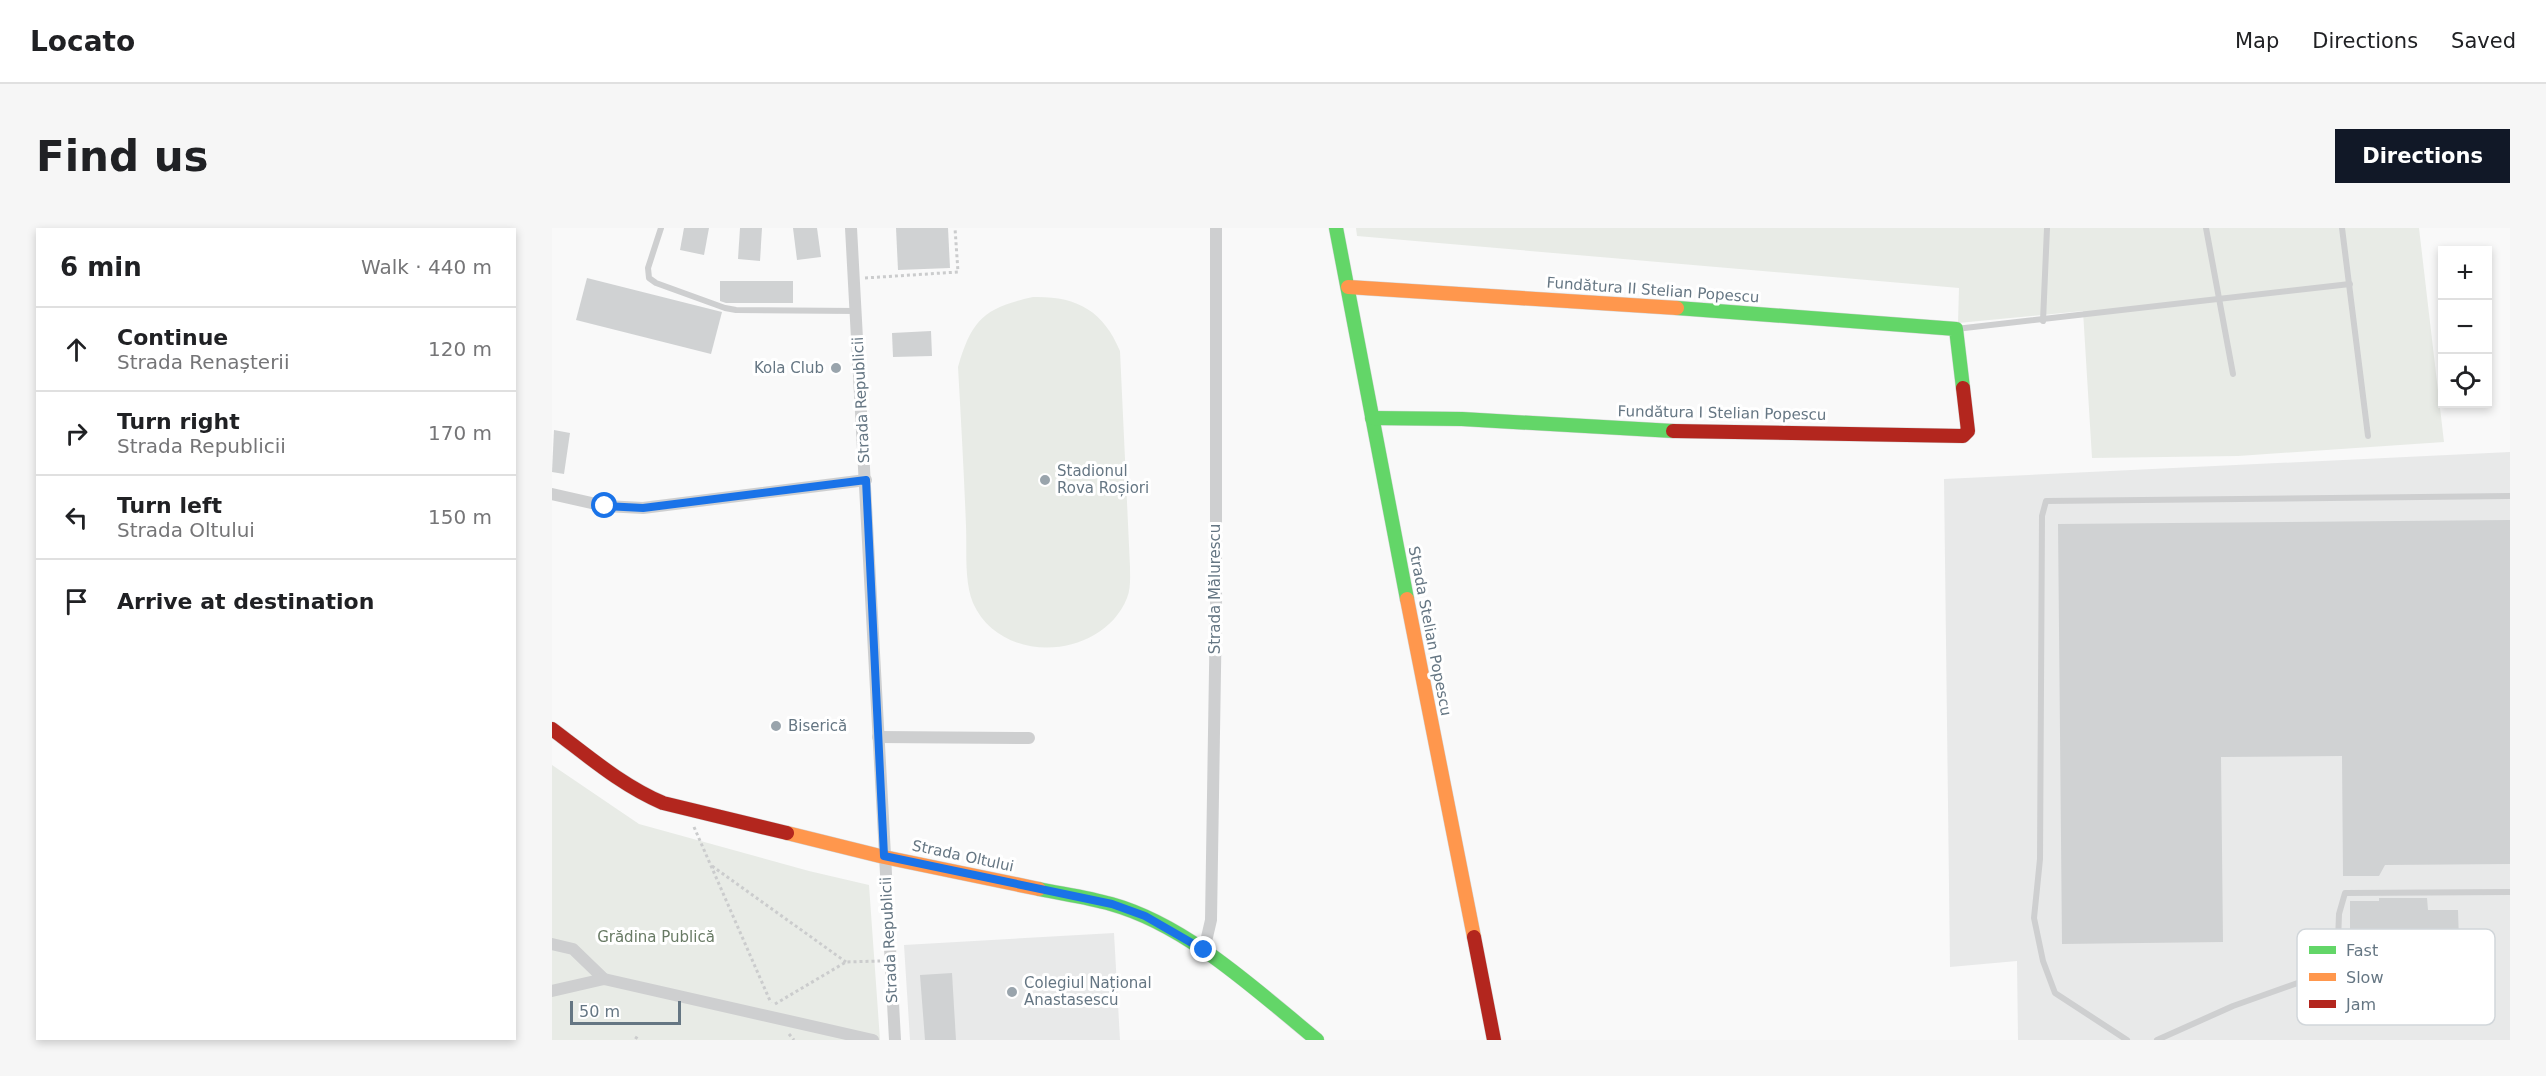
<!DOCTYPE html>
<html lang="en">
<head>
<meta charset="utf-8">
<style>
	body { margin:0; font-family:"DejaVu Sans",sans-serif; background:#f6f6f6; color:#202124 }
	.controls { position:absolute; right:18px; top:18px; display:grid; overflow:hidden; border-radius:0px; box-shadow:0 3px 9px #0003 }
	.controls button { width:54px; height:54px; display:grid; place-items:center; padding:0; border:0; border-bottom:2px solid #e0e0e0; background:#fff; color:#202124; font:30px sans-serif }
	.scale { position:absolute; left:18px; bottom:15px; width:111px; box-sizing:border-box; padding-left:6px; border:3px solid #657683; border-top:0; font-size:16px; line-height:21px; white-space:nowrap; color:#657683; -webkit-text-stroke:4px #fff; paint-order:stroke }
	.stop { position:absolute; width:18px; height:18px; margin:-14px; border:4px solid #1a73e8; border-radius:50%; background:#fff }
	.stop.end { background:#1a73e8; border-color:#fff; box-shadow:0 2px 6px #0008 }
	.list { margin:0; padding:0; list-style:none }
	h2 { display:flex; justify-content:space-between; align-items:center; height:78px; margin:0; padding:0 24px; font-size:26px }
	h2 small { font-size:20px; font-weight:400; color:#757577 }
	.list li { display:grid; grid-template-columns:39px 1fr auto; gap:18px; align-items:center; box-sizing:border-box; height:84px; padding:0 24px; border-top:2px solid #e0e0e0 }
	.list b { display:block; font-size:22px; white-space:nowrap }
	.list p { margin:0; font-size:20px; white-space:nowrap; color:#757577 }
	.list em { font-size:20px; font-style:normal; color:#757577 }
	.icon { flex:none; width:33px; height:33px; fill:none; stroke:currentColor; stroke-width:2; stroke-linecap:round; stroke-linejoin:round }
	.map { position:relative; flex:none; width:1958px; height:812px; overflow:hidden; border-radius:0px }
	header { display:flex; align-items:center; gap:36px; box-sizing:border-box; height:84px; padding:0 30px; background:#fff; border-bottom:2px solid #e0e0e0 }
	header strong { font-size:28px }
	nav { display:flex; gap:33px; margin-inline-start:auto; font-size:21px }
	.intro { display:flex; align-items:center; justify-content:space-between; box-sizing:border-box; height:144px; padding:0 36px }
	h1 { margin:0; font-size:42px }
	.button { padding:15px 27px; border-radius:0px; background:#111827; color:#fff; font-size:21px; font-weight:700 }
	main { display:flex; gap:36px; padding:0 36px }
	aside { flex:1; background:#fff; border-radius:0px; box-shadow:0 3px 9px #0003 }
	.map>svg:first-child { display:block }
	.built { fill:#e8e9e9 }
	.green { fill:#e8ebe6 }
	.building { fill:#d0d2d3 }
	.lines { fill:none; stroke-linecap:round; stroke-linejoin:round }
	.fast-casing { stroke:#d5d6d7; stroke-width:15 }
	.slow-casing { stroke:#d5d6d7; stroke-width:15 }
	.jam-casing { stroke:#d5d6d7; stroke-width:15 }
	.path { stroke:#cbcccd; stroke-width:3; stroke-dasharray:3 3; stroke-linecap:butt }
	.lane { stroke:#cecfd0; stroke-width:6 }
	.street { stroke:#cecfd0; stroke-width:12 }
	.fast { stroke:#63d668; stroke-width:14 }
	.slow { stroke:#ff974d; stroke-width:14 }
	.jam { stroke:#b3261e; stroke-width:14 }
	.route { stroke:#1a73e8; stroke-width:8 }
	.poi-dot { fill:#99a4ac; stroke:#fff; stroke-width:2 }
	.labels { text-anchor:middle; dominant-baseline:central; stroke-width:6; stroke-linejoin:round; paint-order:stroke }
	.street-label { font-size:15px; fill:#657683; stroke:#fff }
	.poi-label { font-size:15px; fill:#657683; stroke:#fff; text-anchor:start }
	.park-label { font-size:15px; fill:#687a64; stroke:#fff }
	.key { fill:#fff; stroke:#d1d6da; stroke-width:1.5 }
	.key-label { font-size:16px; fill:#657683 }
</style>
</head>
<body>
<header>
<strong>Locato</strong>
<nav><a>Map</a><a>Directions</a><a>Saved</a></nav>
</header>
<div class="intro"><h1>Find us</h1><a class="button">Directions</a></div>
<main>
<aside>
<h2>6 min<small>Walk · 440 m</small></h2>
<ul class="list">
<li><svg class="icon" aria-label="ahead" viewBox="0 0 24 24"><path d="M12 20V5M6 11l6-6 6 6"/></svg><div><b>Continue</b><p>Strada Renașterii</p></div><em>120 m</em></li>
<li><svg class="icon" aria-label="right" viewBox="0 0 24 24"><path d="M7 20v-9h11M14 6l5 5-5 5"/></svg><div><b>Turn right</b><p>Strada Republicii</p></div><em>170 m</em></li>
<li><svg class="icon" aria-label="left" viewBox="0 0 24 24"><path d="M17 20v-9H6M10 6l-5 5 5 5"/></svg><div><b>Turn left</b><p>Strada Oltului</p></div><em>150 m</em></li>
<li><svg class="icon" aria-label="arrive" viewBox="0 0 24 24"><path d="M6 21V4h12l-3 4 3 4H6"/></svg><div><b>Arrive at destination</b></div></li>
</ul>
</aside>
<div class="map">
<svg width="1958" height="812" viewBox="0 0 1958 812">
	<rect width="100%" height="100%" fill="#f9f9f9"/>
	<!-- built -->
	<g class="built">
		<polygon points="1958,224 1958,812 1466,812 1465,733 1398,739 1392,251"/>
		<polygon points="562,705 568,812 358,812 352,717"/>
	</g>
	<!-- green -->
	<g class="green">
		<polygon points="804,0 1867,0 1892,214 1686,228 1540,230 1531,83 1406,95 1407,60 805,8"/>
		<path d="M481 69C524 68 551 82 568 123L578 339C578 349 579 360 575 370 550 432 449 438 421 375 412 353 415 322 414 298 412 245 409 192 406 139 420 91 432 80 481 69Z"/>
		<polygon points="0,537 87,596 257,643 317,657 328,812 0,812"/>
	</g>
	<!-- building -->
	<g class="building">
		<polygon points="132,0 157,0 152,27 128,22"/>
		<polygon points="188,0 210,0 208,33 186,31"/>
		<polygon points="241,0 265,0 269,29 245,32"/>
		<polygon points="344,0 396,0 398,40 346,42"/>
		<polygon points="35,50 170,84 159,126 24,92"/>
		<polygon points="168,53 241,53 241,75 174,75 168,73"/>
		<polygon points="379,103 380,128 341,129 340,105"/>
		<polygon points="2,202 18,205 12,246 0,244"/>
		<polygon points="1958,292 1958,636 1833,637 1827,648 1791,648 1790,528 1669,529 1671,714 1510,716 1506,296"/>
		<polygon points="1827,670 1875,670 1876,682 1906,682 1907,713 1798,714 1798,673 1827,673"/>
		<polygon points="400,745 404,812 373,812 368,747"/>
	</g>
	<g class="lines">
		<!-- fast casing -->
		<g class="fast-casing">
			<g id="fast">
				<polyline points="784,0 855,371"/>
				<polyline points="1125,80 1404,101 1411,160"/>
				<polyline points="820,190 910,191 1121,203"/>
				<path d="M487 661C511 666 535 669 559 676 635 697 705 763 765 812"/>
			</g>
		</g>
		<!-- slow casing -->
		<g class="slow-casing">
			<g id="slow">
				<polyline points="796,59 1125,80"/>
				<polyline points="855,371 922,709"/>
				<polyline points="235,605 332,629 487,661"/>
			</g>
		</g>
		<!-- jam casing -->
		<g class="jam-casing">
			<g id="jam">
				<polyline points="1121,203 1411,208 1416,203 1411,160"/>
				<path d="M0 501C36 528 69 557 111 575L235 605"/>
				<polyline points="922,709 942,812"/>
			</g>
		</g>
		<!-- path -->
		<g class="path">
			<polyline points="313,50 406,44 403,0"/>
			<polyline points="142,599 219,775"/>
			<polyline points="160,638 294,734"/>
			<polyline points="223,776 294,734 328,733"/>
			<polyline points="237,806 242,812"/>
			<polyline points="83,809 88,812"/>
		</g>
		<!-- lane -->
		<g class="lane">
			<polyline points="109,0 96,40 97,50 104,55 173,80 184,82 304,83"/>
			<polyline points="1654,0 1681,146"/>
			<polyline points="1790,0 1816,208"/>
			<polyline points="1491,93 1495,0"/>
			<polyline points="1404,101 1798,56"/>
			<polyline points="1575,812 1503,765 1491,733 1482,690 1488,631 1490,288 1494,273 1958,268"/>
			<polyline points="1605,812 1681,778 1785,741 1787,686 1793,665 1958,664"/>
		</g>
		<!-- street -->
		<g class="street">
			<polyline points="299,0 343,812"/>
			<polyline points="0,266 53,278 91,280 314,252"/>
			<polyline points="326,509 477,510"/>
			<polyline points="0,716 21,721 52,751"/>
			<polyline points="652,722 659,692 664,380 664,0"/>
			<polyline points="0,763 52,751 321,812"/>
		</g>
		<!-- fast -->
		<use href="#fast" class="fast"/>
		<!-- slow -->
		<use href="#slow" class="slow"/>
		<!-- jam -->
		<use href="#jam" class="jam"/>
	</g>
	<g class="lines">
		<!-- route -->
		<polyline class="route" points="53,278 91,280 314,252 332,628 560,676 593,688 652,722"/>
	</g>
	<!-- markers -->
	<g class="poi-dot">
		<circle cx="284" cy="140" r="6"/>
		<circle cx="493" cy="252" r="6"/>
		<circle cx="224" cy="498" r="6"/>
		<circle cx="460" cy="764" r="6"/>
	</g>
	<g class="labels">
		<!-- street labels -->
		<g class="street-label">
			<text transform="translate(1101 62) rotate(4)">Fundătura II Stelian Popescu</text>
			<text transform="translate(309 172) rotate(-93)">Strada Republicii</text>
			<text transform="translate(1170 185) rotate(1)">Fundătura I Stelian Popescu</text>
			<text transform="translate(663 361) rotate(-90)">Strada Mălurescu</text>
			<text transform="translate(878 403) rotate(79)">Strada Stelian Popescu</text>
			<text transform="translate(411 628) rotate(12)">Strada Oltului</text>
			<text transform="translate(337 712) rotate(-93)">Strada Republicii</text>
		</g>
		<!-- poi labels -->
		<g class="poi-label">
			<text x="272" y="140" text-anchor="end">Kola Club</text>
			<text x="505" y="243">Stadionul<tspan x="505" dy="17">Rova Roșiori</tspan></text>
			<text x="236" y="498">Biserică</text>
			<text x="472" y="755">Colegiul Național<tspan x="472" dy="17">Anastasescu</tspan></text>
		</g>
		<!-- park labels -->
		<g class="park-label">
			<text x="104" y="709">Grădina Publică</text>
		</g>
	</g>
	<!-- legend -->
	<rect x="1745" y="701" width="198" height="96" rx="9" class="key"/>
	<rect x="1757" y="718" width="27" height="8" fill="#63d668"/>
	<rect x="1757" y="745" width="27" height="8" fill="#ff974d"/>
	<rect x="1757" y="772" width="27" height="8" fill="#b3261e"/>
	<g class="key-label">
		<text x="1794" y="728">Fast</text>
		<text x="1794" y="755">Slow</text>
		<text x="1794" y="782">Jam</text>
	</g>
</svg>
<div class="controls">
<button>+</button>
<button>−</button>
<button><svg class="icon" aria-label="locate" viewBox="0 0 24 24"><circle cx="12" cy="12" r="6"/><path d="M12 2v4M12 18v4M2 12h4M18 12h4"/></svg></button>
</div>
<div class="scale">50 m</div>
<div class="stop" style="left:53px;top:278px"></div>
<div class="stop end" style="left:652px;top:722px"></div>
</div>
</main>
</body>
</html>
